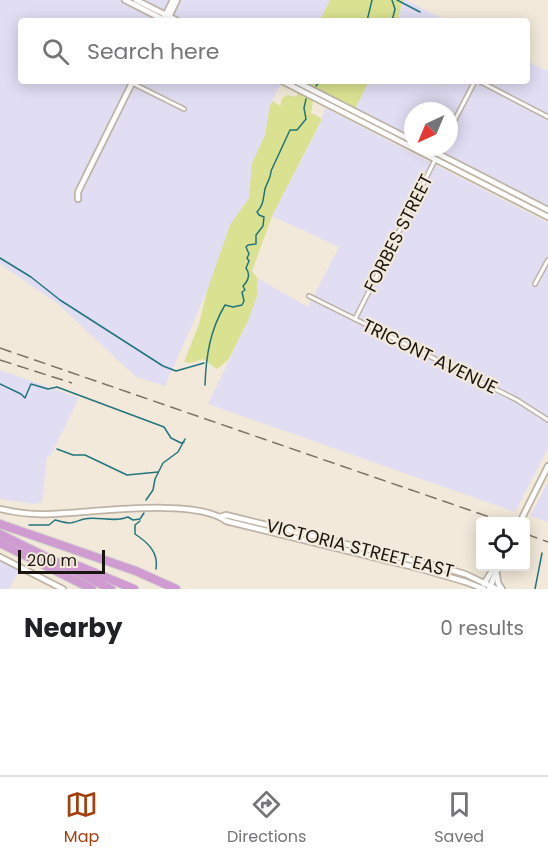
<!DOCTYPE html>
<html lang="en">
<head>
<meta charset="utf-8">
<style>
	body { margin:0; font-family:Poppins,sans-serif; background:#f6f6f6; color:#202124 }
	.controls { position:absolute; right:18px; bottom:18px; display:grid; overflow:hidden; border-radius:6px; box-shadow:0 3px 15px #0003 }
	.controls button { width:54px; height:54px; display:grid; place-items:center; padding:0; border:0; border-bottom:2px solid #e0e0e0; background:#fff; color:#202124; font:30px sans-serif }
	.compass { position:absolute; left:404px; top:102px; width:54px; height:54px; border-radius:50%; background:#fff; box-shadow:0 3px 15px #0003; rotate:224deg }
	.scale { position:absolute; left:18px; bottom:15px; width:87px; box-sizing:border-box; padding-left:6px; border:3px solid #181510; border-top:0; font-size:16px; line-height:21px; white-space:nowrap; color:#181510; -webkit-text-stroke:4px #f3e9da; paint-order:stroke }
	.list { margin:0; padding:0; list-style:none }
	h2 { display:flex; justify-content:space-between; align-items:center; height:78px; margin:0; padding:0 24px; font-size:26px }
	h2 small { font-size:20px; font-weight:400; color:#757577 }
	.icon { flex:none; width:33px; height:33px; fill:none; stroke:currentColor; stroke-width:2; stroke-linecap:round; stroke-linejoin:round }
	.map { position:relative; flex:none; width:548px; height:589px; overflow:hidden }
	.search { position:absolute; background:#fff; box-shadow:0 3px 15px #0003; left:18px; right:18px; top:18px; height:66px; display:flex; align-items:center; gap:15px; box-sizing:border-box; padding:0 21px; border-radius:6px; color:#757577; font-size:22px }
	.sheet { height:186px; background:#fff }
	nav { display:flex; justify-content:space-around; align-items:center; box-sizing:border-box; height:84px; border-top:2px solid #e0e0e0; background:#fff; font-size:16px; color:#757577 }
	nav a { display:grid; justify-items:center; gap:3px }
	nav .on { color:#a4400e }
	.map>svg:first-child { display:block }
	.industrial { fill:#e1def4 }
	.green { fill:#dae291 }
	.lines { fill:none; stroke-linecap:round; stroke-linejoin:round }
	.stream { stroke:#22757e; stroke-width:1.5 }
	.street-casing { stroke:#beb4a6; stroke-width:6 }
	.secondary-casing { stroke:#beb4a6; stroke-width:8 }
	.highway-casing { stroke:#d1d0cf; stroke-width:10 }
	.street { stroke:#fff; stroke-width:3 }
	.secondary { stroke:#fff; stroke-width:4.5 }
	.highway { stroke:#d09bd1; stroke-width:8 }
	.rail { stroke:#767067; stroke-width:1.5; stroke-dasharray:12 6; stroke-linecap:butt }
	.labels { text-anchor:middle; dominant-baseline:central; stroke-width:4.5; stroke-linejoin:round; paint-order:stroke }
	.street-label { font-size:18px; fill:#181510; stroke:#f3e9da }
</style>
</head>
<body>
<div class="map">
<svg width="548" height="589" viewBox="0 0 548 589">
	<rect width="100%" height="100%" fill="#f3e9da"/>
	<!-- industrial -->
	<g class="industrial">
		<polygon points="0,0 330,0 320,21 21,21 21,81 282,81 270,105 265,135 252,163 252,195 242,207 207,291 165,386 136,377 58,304 0,264"/>
		<polygon points="404,0 406,0 447,21 398,21 402,2"/>
		<polygon points="527,61 546,71 548,68 548,206 427,147 449,147 449,111 413,111 413,140 354,111 369,81 527,81"/>
		<polygon points="325,108 548,223 548,448 515,512 208,404 247,323 257,296 257,278 308,307 339,247 272,216 320,124"/>
		<polygon points="0,370 79,398 50,457 47,456 42,502 36,504 0,499"/>
		<polygon points="548,482 548,522 530,516"/>
		<polygon points="0,561 19,570 10,589 0,589"/>
	</g>
	<!-- green -->
	<g class="green">
		<polygon points="330,0 404,0 402,2 398,21 320,21"/>
		<polygon points="297,81 369,81 354,111 317,92 313,101 311,113 321,118 321,121 272,216 252,271 257,278 257,296 247,323 228,360 217,369 203,359 190,363 184,362 199,324 207,291 230,225 249,198 252,163 265,135 270,105 273,101 280,106 282,99 287,95 296,97 302,85"/>
	</g>
	<g class="lines">
		<!-- stream -->
		<g class="stream">
			<polyline points="397,0 420,12"/>
			<polyline points="367,21 372,0"/>
			<polyline points="392,21 395,9 392,0"/>
			<polyline points="316,86 320,81"/>
			<polyline points="0,258 31,277 60,300 163,366 176,371 204,363"/>
			<polyline points="0,384 21,394 25,398 31,384 48,389 57,387 164,427 171,438 181,443 184,442"/>
			<path d="M205 385C206 356 210 330 225 305L233 307 242 305 244 301 242 292 245 290 243 286C248 281 251 275 246 268L249 261 247 258 249 254 246 247 248 245 256 244V235L263 226 264 217 259 215 257 212C264 204 263 199 265 189 267 182 271 178 271 171L290 130H297L306 119 304 108 306 99"/>
			<polyline points="57,449 73,455 85,455 127,475 158,472"/>
			<polyline points="146,500 153,490 155,479 163,463 178,452 185,439"/>
			<path d="M140 521 135 525V534C147 542 159 552 156 569"/>
			<path d="M29 525H49L55 520C59 521 65 523 69 523 74 523 79 520 84 519 99 516 113 523 128 517L133 520 140 519 144 513"/>
			<polyline points="535,589 542,553"/>
		</g>
		<!-- street casing -->
		<g class="street-casing">
			<g id="street">
				<polyline points="479,81 548,117"/>
				<polyline points="132,83 184,109"/>
				<polyline points="449,131 475,81"/>
				<polyline points="438,154 441,147"/>
				<polyline points="535,284 548,260"/>
				<polyline points="309,296 517,400 548,420"/>
				<polyline points="355,319 435,160"/>
			</g>
		</g>
		<!-- secondary casing -->
		<g class="secondary-casing">
			<g id="secondary">
				<polyline points="125,0 166,21"/>
				<polyline points="136,0 178,21"/>
				<polyline points="165,16 173,0"/>
				<polyline points="168,19 177,0"/>
				<polyline points="282,81 548,217"/>
				<polyline points="295,81 413,141"/>
				<polyline points="425,147 548,210"/>
				<polyline points="78,199 78,192 133,81"/>
				<path d="M0 509C17 513 34 515 51 514 90 513 196 497 226 521L418 568 466 582 484 589"/>
				<polyline points="220,517 226,515 444,568 465,574 497,589"/>
				<polyline points="520,522 548,466"/>
				<polyline points="0,557 63,589"/>
				<polyline points="497,575 498,583 502,589"/>
				<polyline points="484,584 495,566"/>
				<polyline points="489,589 499,566"/>
			</g>
		</g>
		<!-- highway casing -->
		<g class="highway-casing">
			<g id="highway">
				<polyline points="0,524 136,571 176,589"/>
				<polyline points="0,534 111,589"/>
				<polyline points="0,543 92,589"/>
				<polyline points="69,562 134,589"/>
			</g>
		</g>
		<!-- street -->
		<use href="#street" class="street"/>
		<!-- secondary -->
		<use href="#secondary" class="secondary"/>
		<!-- highway -->
		<use href="#highway" class="highway"/>
		<!-- rail -->
		<g class="rail">
			<polyline points="0,348 504,522"/>
			<polyline points="0,360 72,383"/>
			<polyline points="526,534 548,542"/>
		</g>
	</g>
	<g class="labels">
		<!-- street labels -->
		<g class="street-label">
			<text transform="translate(398 233) rotate(-63)">FORBES STREET</text>
			<text transform="translate(430 356) rotate(26)">TRICONT AVENUE</text>
			<text transform="translate(360 548) rotate(14)">VICTORIA STREET EAST</text>
		</g>
	</g>
</svg>
<div class="controls">
<button><svg class="icon" aria-label="locate" viewBox="0 0 24 24"><circle cx="12" cy="12" r="6"/><path d="M12 2v4M12 18v4M2 12h4M18 12h4"/></svg></button>
</div>
<svg class="compass" viewBox="-18 -18 36 36"><path d="M0-13l5 13h-10z" fill="#e53935"/><path d="M0 13l5-13h-10z" fill="#757577"/></svg>
<div class="scale">200 m</div>
<div class="search"><svg class="icon" aria-label="search" viewBox="0 0 24 24"><circle cx="10" cy="10" r="6"/><path d="M15 15l6 6"/></svg>Search here</div>
</div>
<section class="sheet">
<h2>Nearby<small>0 results</small></h2>
<ul class="list">
</ul>
</section>
<nav>
<a class="on"><svg class="icon" aria-label="map" viewBox="0 0 24 24"><path d="M3 6l6-2 6 2 6-2v14l-6 2-6-2-6 2zM9 4v14M15 6v14"/></svg>Map</a>
<a><svg class="icon" aria-label="directions" viewBox="0 0 24 24"><path d="M12 3l9 9-9 9-9-9zM9 14v-3h6M13 9l2 2-2 2"/></svg>Directions</a>
<a><svg class="icon" aria-label="saved" viewBox="0 0 24 24"><path d="M7 4h10v16l-5-4-5 4z"/></svg>Saved</a>
</nav>
</body>
</html>
